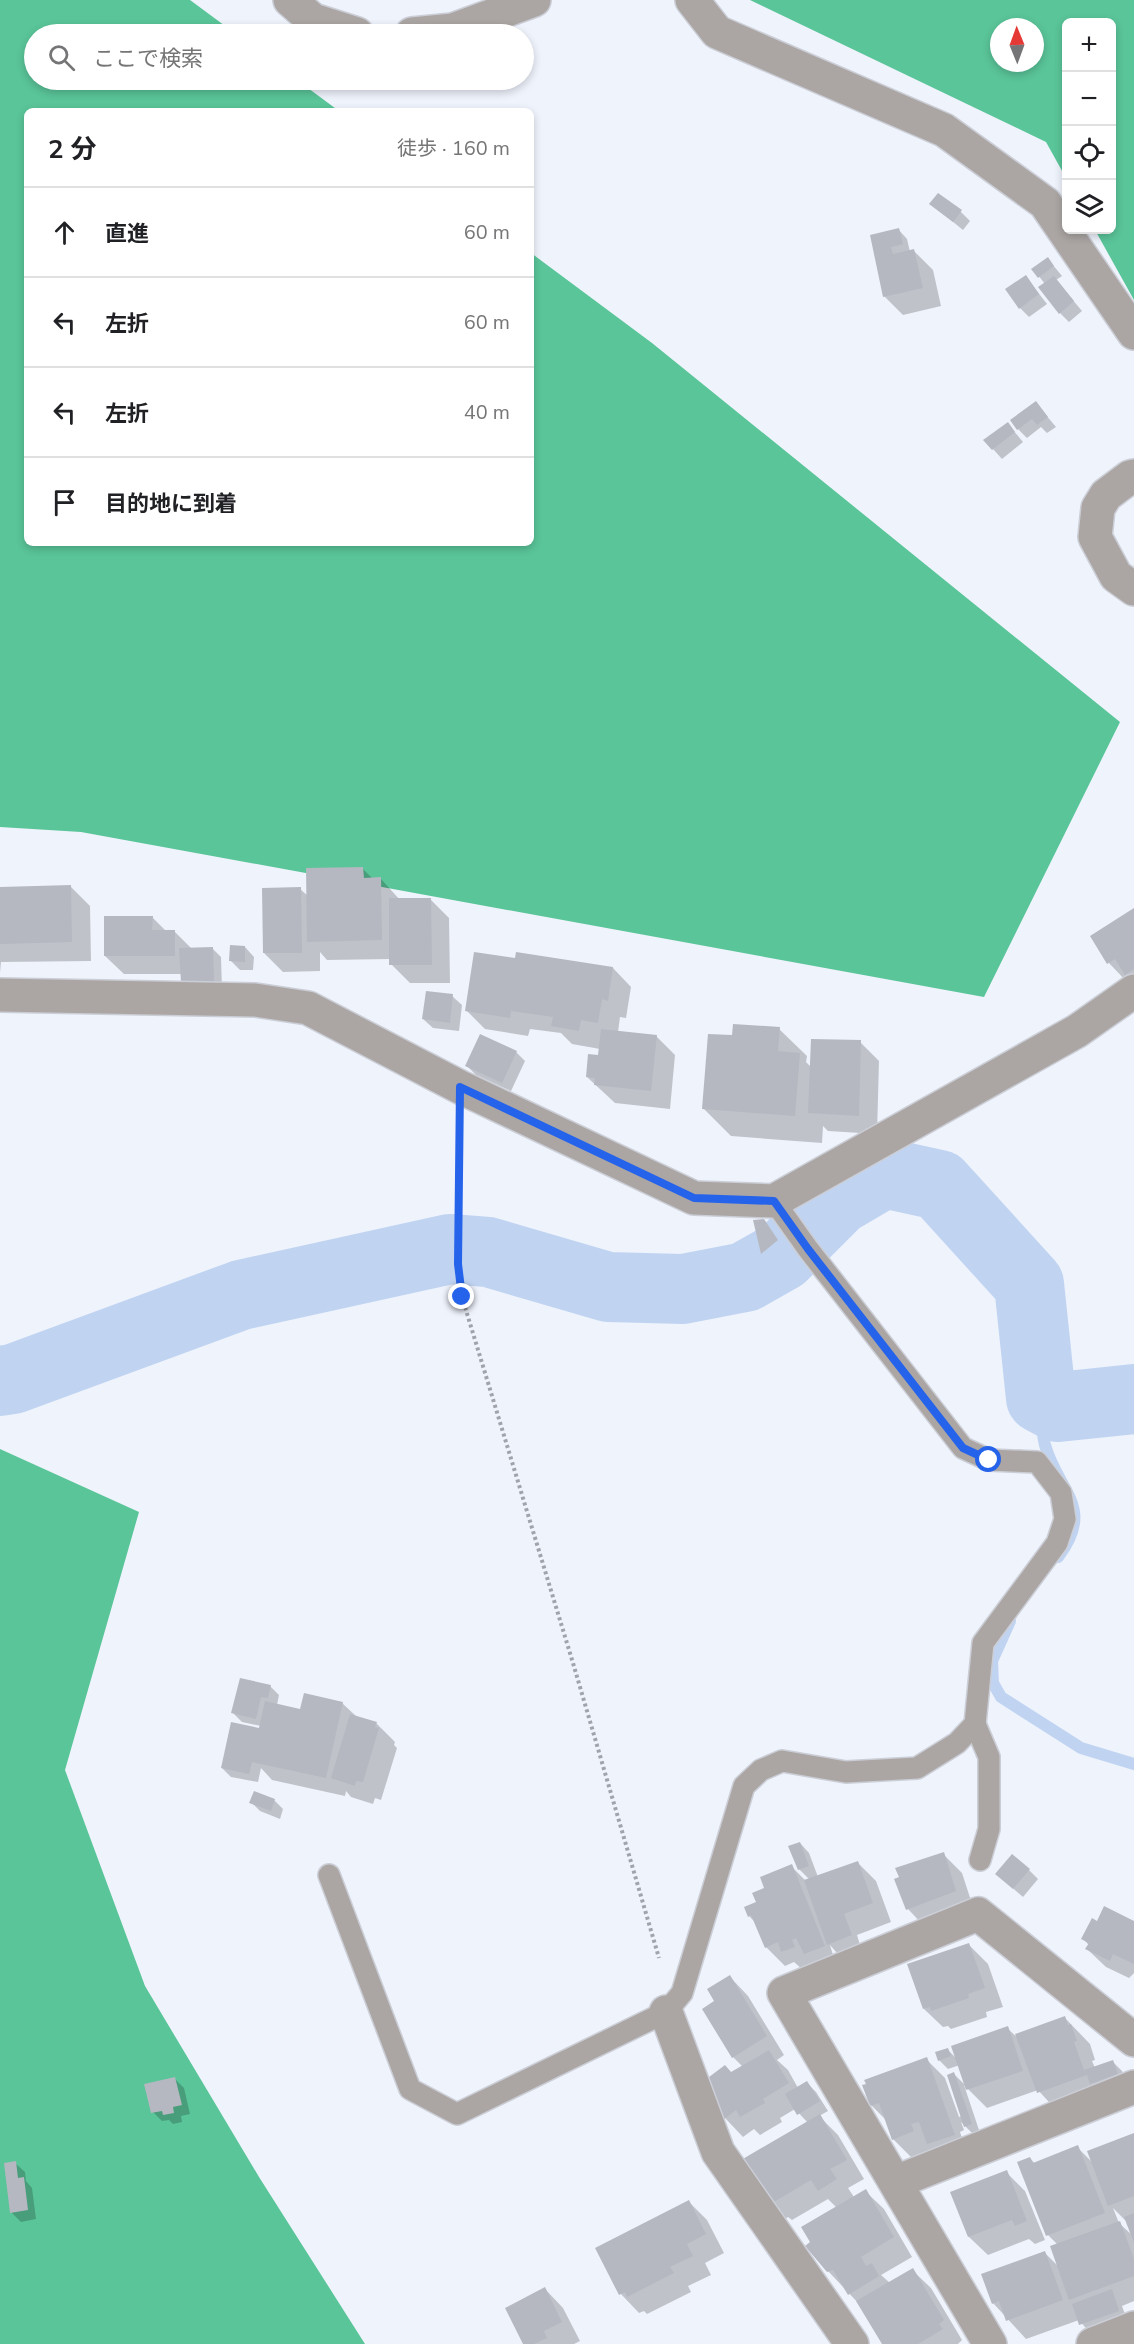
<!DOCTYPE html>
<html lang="ja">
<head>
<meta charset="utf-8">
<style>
	body { margin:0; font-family:"Nunito Sans","Noto Sans JP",sans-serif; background:#f6f6f6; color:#202124 }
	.controls { position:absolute; right:18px; top:18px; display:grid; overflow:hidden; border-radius:9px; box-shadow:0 3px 9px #0003 }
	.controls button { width:54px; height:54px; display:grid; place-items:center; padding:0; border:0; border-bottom:2px solid #e0e0e0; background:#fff; color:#202124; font:30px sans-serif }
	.compass { position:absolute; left:990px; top:18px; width:54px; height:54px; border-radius:50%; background:#fff; box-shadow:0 3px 9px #0003; rotate:359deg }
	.stop { position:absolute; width:18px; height:18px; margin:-14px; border:4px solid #2563eb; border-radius:50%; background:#fff }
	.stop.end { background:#2563eb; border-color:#fff; box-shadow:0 2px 6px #0008 }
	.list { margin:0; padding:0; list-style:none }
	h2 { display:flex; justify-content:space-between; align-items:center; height:78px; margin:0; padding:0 24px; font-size:26px }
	h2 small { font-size:20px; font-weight:400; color:#757577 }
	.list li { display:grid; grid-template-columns:39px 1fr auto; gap:18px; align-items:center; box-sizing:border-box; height:90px; padding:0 24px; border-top:2px solid #e0e0e0 }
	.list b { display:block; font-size:22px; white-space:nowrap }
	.list em { font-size:20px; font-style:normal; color:#757577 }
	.icon { flex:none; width:33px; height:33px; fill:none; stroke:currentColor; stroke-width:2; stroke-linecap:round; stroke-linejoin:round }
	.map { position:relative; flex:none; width:1134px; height:2344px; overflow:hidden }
	.search { position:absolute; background:#fff; box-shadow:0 3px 9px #0003; left:24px; top:24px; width:510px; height:66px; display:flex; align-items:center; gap:15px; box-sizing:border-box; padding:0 21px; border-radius:33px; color:#757577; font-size:22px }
	.panel { position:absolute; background:#fff; box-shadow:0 3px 9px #0003; left:24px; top:108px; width:510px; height:438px; border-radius:9px }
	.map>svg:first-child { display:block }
	.forest { fill:#5ac599; fill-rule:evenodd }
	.shadow { fill:#0003; fill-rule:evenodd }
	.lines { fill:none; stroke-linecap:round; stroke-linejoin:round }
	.stream { stroke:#c0d4f2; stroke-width:12 }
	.river { stroke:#c0d4f2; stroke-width:70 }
	.building { fill:#b5b8c1 }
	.lane-casing { stroke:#cbced6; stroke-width:24 }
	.street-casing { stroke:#cbced6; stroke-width:36 }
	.path { stroke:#a0a3aa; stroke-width:4; stroke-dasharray:3 3; stroke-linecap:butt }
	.lane { stroke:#aba6a4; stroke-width:21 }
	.street { stroke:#aba6a4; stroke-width:33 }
	.route { stroke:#2563eb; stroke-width:8 }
</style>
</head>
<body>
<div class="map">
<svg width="1134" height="2344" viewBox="0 0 1134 2344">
	<rect width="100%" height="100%" fill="#eff3fc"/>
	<!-- forest -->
	<g class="forest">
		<polygon points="0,0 190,0 236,34 34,34 34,80 297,80 339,111 27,111 27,543 531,543 531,253 652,343 1120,722 984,997 81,832 0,827"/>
		<path d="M750 0H1134V300L1095 230H1112V22H1066V178L1046 142ZM999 27H1035V63H999Z"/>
		<polygon points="0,1449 139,1512 65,1770 145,1986 259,2177 365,2344 0,2344"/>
	</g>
	<!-- shadow -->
	<g class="shadow">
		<polygon points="931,204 961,212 970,221 963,230"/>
		<polygon points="898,229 907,239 910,252 914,251 933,270 941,306 903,315 884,296 875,250"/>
		<polygon points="1048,259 1062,276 1056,280 1082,311 1069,322 1060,313 1045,284 1034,270"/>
		<polygon points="1026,277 1047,304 1029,317 1020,308"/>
		<polygon points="1036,403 1056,427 1047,433 1041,427 1027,438 1018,429"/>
		<polygon points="1008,424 1023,442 1002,459 993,449"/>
		<polygon points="363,869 373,879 381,879 400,900 430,899 449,918 450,983 410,983 391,964 391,959 327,960 320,952 320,971 283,972 264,953 300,889 308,896"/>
		<polygon points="71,887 90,906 91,961 1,962 0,973 0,888"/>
		<polygon points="1134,910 1134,981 1127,982 1109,963 1092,937"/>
		<polygon points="152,917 166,931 174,931 192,949 212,948 221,957 222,990 191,991 182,981 182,974 124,974 105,956"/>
		<polygon points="245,947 254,957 253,970 240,970 231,961"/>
		<polygon points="517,960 613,968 631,987 626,1018 620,1017 618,1032 656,1036 675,1055 670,1109 615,1103 587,1077 600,1056 600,1049 572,1044 561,1033 530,1029 528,1036 485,1029 466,1010"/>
		<polygon points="452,996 462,1005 459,1031 433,1028 423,1019"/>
		<polygon points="779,1029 807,1056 806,1062 811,1067 860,1042 879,1061 877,1134 828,1131 823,1126 822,1143 731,1136 704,1109 734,1037"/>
		<polygon points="516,1052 525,1061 511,1091 476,1075 467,1066"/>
		<polygon points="754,1221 764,1221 773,1230 786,1250 771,1262 762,1253"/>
		<polygon points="270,1686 279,1695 277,1705 301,1711 342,1703 357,1717 376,1723 395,1742 394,1745 397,1748 381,1800 375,1798 373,1804 351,1797 346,1791 345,1796 272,1780 261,1768 258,1782 231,1777 222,1768 261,1726 242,1722 233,1713"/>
		<polygon points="274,1800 283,1809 280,1819 260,1811 251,1802"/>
		<polygon points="800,1843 809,1853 818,1877 857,1862 876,1881 891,1922 857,1935 860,1945 837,1953 830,1945 833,1955 802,1969 794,1962 785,1966 766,1947 757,1924 749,1916 766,1888 791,1866 806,1881 810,1880 799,1869"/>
		<polygon points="943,1854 962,1873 974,1910 926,1928 908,1909"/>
		<polygon points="1029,1870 1038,1879 1023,1897 1007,1883"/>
		<polygon points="1097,1923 1134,1923 1134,1973 1129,1978 1106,1967 1087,1949 1089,1945 1083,1939"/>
		<polygon points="969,1945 988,1964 1003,2007 986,2012 987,2017 951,2029 948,2026 943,2027 924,2009"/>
		<polygon points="730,1977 748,1996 784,2055 777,2060 788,2070 798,2088 807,2083 816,2092 828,2111 819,2116 838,2135 864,2179 848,2188 854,2197 865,2191 884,2209 912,2257 881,2275 890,2283 912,2270 931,2288 962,2340 958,2344 884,2344 861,2306 828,2271 837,2208 828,2199 792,2220 788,2217 785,2219 767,2201 808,2123 795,2109 780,2118 782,2122 760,2135 754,2129 743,2137 725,2118 711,2077 732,2073 743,2067 733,2057 716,2001"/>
		<polygon points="1065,2018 1090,2044 1095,2060 1092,2061 1095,2068 1113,2062 1122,2071 1126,2083 1057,2111 1038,2090 987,2108 964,2085 980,2133 974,2135 961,2122 964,2130 960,2132 964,2144 934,2149 912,2158 893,2139 887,2121 871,2105 926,2059 945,2078 959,2117 962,2116 954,2074 967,2087 960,2065 948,2069 939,2060 948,2050 958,2060 1007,2028 1020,2040"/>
		<polygon points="175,2079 184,2088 190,2114 181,2116 182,2122 173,2124 169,2120 162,2121 153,2112"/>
		<path d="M1134 2135V2301L1122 2306 1127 2320 1090 2333 1079 2320 1026 2339 993 2303 1045 2253 1059 2267 1058 2245 1048 2235 1030 2158 1035 2164 1077 2147 1093 2163ZM1113 2208 1128 2223 1132 2235 1119 2223Z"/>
		<polygon points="15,2163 25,2172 26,2181 32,2188 36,2219 21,2222 12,2213"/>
		<polygon points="1006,2172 1025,2191 1045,2240 1035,2244 1029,2239 988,2255 969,2237 952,2193"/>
		<polygon points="688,2201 707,2220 724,2253 705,2263 711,2275 688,2286 691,2292 647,2314 644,2311 639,2313 621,2294"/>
		<polygon points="545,2289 563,2308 580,2341 574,2344 525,2344"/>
	</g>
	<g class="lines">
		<!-- stream -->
		<g class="stream">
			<path d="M1041 1398C1042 1413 1041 1431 1045 1445 1058 1492 1096 1507 1058 1557"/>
			<polyline points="1010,1621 992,1661 993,1683 1001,1697 1081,1748 1134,1764"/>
		</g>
		<!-- river -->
		<polyline class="river" points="0,1381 13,1379 241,1295 450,1249 488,1252 608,1287 683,1289 745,1277 782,1256 838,1200 884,1173 939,1185 1029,1284 1041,1398 1058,1407 1134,1399"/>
	</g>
	<!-- building -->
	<g class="building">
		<polygon points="938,193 962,210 953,222 929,204"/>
		<polygon points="899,228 903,244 891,247 893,254 914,249 923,288 883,297 870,235"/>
		<polygon points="1048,257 1054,266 1038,278 1031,269"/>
		<polygon points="1026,275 1039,294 1019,309 1005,289"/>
		<polygon points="1054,276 1074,301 1059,314 1038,287"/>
		<polygon points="1036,401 1048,417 1037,425 1032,419 1017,430 1010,420"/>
		<polygon points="1008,422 1015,432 992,450 983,440"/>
		<polygon points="363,867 364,878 381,877 382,940 307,942 306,868"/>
		<polygon points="71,885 72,942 0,944 0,887"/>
		<polygon points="301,887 302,953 263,953 262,888"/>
		<polygon points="389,898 431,898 432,965 389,965"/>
		<polygon points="1134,908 1134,969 1125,975 1115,959 1107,964 1090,936"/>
		<polygon points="104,916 153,916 152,930 175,930 175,956 104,956"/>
		<polygon points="230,945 245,946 245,962 229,961"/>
		<polygon points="213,947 214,981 181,982 179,948"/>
		<polygon points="474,952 515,958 516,952 613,967 608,1001 602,999 598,1023 581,1020 579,1031 551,1026 553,1017 511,1011 510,1018 465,1011"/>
		<polygon points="426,991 453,994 450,1023 422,1019"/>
		<polygon points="733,1024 780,1027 778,1051 800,1053 795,1116 702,1109 708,1034 732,1035"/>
		<polygon points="601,1029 657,1035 651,1091 594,1085 595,1078 586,1077 588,1054 598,1055"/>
		<polygon points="480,1034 517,1051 502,1083 465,1066"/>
		<polygon points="811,1039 861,1040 859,1116 808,1113"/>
		<polygon points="764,1219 778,1240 761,1254 753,1220"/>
		<polygon points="240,1678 271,1685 268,1698 261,1697 256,1719 231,1713"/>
		<polygon points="304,1693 343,1702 326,1778 252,1762 249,1774 221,1768 231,1722 259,1728 265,1701 300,1709"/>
		<polygon points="350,1714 377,1722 375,1727 379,1728 363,1782 356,1781 355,1786 331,1778"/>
		<polygon points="254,1791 275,1799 271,1811 249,1803"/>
		<polygon points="800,1842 809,1866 798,1870 788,1846"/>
		<polygon points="944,1852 956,1891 906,1910 894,1879 899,1877 895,1868"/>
		<polygon points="1012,1854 1030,1869 1013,1889 995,1874"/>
		<polygon points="858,1861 873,1903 844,1914 852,1935 827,1945 804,1880"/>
		<polygon points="792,1864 825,1946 804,1954 796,1938 792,1940 795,1947 781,1952 778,1942 765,1948 751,1915 748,1917 744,1907 756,1902 752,1893 764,1888 760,1877"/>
		<polygon points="1104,1906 1134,1921 1134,1964 1113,1954 1110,1961 1085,1949 1089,1943 1081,1939 1092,1918 1097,1921"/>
		<polygon points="969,1943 985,1988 968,1994 969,1998 931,2011 930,2007 923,2009 907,1964"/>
		<polygon points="730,1975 767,2036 732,2058 702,2009 714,2001 707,1989"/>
		<polygon points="1065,2016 1068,2025 1071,2024 1077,2041 1074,2042 1084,2070 1113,2060 1118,2074 1090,2084 1087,2075 1037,2093 1015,2034"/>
		<polygon points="1008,2026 1023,2071 966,2090 951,2046"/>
		<polygon points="948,2048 951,2056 938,2061 935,2052"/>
		<polygon points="769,2050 789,2083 763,2099 765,2103 740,2117 736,2110 724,2119 709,2077 725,2065 731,2072"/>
		<polygon points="927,2057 955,2135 927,2144 919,2122 911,2124 914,2131 892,2140 879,2103 870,2106 862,2085 866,2084 864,2080"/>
		<polygon points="954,2072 972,2124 964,2127 947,2075"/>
		<polygon points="175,2077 182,2105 173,2107 174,2113 163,2115 162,2111 151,2113 144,2084"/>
		<polygon points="807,2081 820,2101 797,2115 785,2094"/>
		<polygon points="820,2114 847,2160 830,2169 837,2179 818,2191 811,2180 772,2203 741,2160"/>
		<polygon points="1134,2133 1134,2196 1108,2206 1087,2151"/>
		<polygon points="1078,2145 1105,2213 1046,2236 1017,2162 1030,2157 1033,2163"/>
		<polygon points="16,2161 18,2178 24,2177 28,2210 10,2213 4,2163"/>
		<polygon points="1007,2170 1027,2221 1015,2226 1012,2220 968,2237 950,2192"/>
		<polygon points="866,2189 894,2237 861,2257 866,2266 872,2263 879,2276 848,2295 833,2270 827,2272 805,2246 810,2242 801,2227"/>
		<polygon points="689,2200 706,2234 687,2244 693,2256 670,2267 674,2273 627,2297 625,2292 619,2295 595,2248"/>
		<polygon points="1134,2213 1134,2243 1124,2217"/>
		<polygon points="1120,2221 1134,2259 1134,2276 1069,2300 1050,2246"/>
		<polygon points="1045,2251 1063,2300 1006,2321 999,2301 992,2304 981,2274"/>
		<polygon points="913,2268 944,2320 939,2324 943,2329 918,2344 882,2344 856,2301"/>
		<polygon points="545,2287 562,2322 544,2331 547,2338 534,2344 523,2344 505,2308"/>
		<polygon points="1112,2289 1119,2311 1079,2325 1072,2304"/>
	</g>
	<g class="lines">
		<!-- lane casing -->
		<g class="lane-casing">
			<g id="lane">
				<polyline points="975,1724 989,1757 989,1829 980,1860"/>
				<polyline points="329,1875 410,2089 457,2114 666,2012 682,1993 744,1786 761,1770 782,1761 846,1772 917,1768 957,1743 975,1724 983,1643 1057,1543 1065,1519 1061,1493 1037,1462 989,1460 963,1448 808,1249 774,1201"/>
			</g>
		</g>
		<!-- street casing -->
		<g class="street-casing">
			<g id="street">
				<polyline points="290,0 313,20 357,34"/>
				<polyline points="692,0 717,32 944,130 1045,203 1134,333"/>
				<polyline points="412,34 453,30 534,0"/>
				<polyline points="1134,476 1130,477 1106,495 1098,508 1095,537 1116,576 1134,589"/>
				<polyline points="0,995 255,1000 308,1008 460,1087 694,1198 774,1201 1077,1031 1134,991"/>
				<polyline points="666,2012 718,2152 852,2344"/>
				<polyline points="896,2182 1134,2087"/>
				<polyline points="990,2344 784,1993 978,1914 1134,2040"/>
				<polyline points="1093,2344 1134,2328"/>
			</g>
		</g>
		<!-- path -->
		<polyline class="path" points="460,1128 458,1264 462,1297 573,1663 659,1958"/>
		<!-- lane -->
		<use href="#lane" class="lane"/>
		<!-- street -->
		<use href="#street" class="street"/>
	</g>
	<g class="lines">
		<!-- route -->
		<polyline class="route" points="462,1297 458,1264 460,1087 694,1198 774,1201 808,1249 963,1448 989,1460"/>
	</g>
</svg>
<div class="controls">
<button>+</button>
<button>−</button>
<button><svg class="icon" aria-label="locate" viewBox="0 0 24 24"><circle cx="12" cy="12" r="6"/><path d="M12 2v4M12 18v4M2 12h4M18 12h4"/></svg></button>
<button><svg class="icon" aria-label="layers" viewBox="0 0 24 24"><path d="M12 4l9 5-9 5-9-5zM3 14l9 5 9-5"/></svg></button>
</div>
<svg class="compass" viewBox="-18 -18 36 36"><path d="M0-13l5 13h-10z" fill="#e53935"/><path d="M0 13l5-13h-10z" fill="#757577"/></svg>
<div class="stop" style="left:989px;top:1460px"></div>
<div class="stop end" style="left:462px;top:1297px"></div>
<div class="search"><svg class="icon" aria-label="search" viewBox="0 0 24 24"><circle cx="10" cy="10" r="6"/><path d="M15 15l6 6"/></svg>ここで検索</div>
<section class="panel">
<h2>2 分<small>徒歩 · 160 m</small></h2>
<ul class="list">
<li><svg class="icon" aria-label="ahead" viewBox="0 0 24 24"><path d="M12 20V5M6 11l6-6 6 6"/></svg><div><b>直進</b></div><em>60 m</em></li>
<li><svg class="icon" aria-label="left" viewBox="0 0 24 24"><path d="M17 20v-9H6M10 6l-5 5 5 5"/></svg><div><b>左折</b></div><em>60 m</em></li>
<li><svg class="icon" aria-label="left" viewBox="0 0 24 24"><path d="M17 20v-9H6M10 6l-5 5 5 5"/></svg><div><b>左折</b></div><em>40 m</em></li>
<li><svg class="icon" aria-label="arrive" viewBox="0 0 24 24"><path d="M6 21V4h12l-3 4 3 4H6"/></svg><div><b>目的地に到着</b></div></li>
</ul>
</section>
</div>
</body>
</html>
